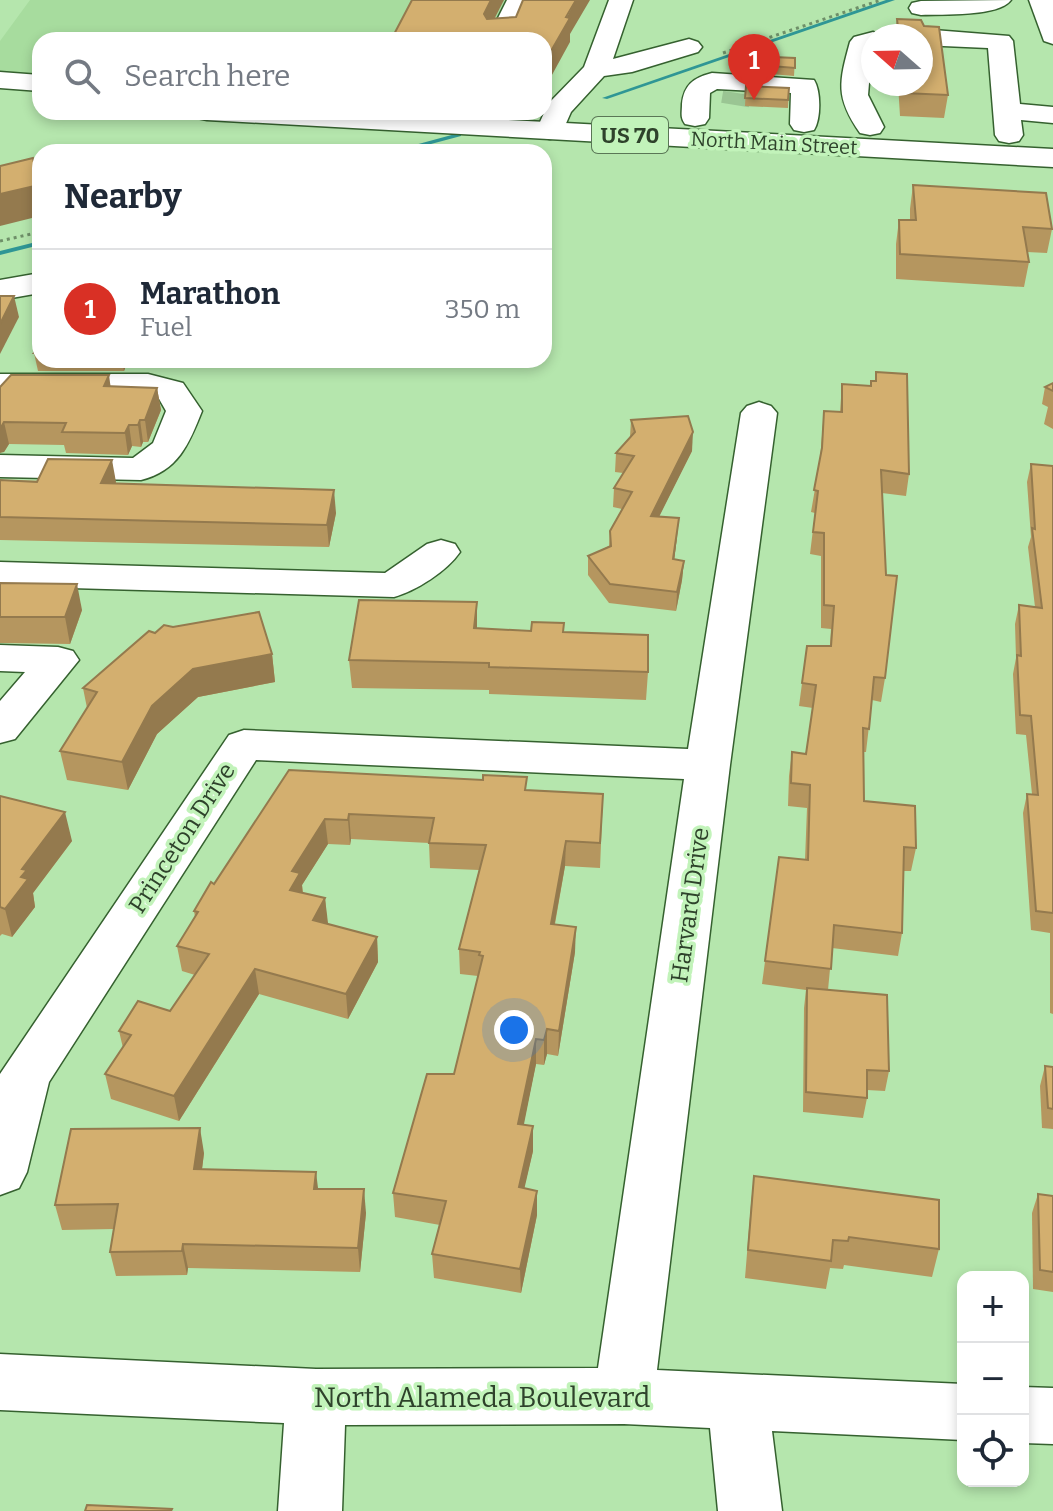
<!DOCTYPE html>
<html lang="en">
<head>
<meta charset="utf-8">
<style>
	body { margin:0; font-family:Bitter,serif; background:#f6f6f7; color:#1f2937 }
	.controls { position:absolute; right:24px; bottom:24px; display:grid; overflow:hidden; border-radius:16px; box-shadow:0 4px 12px #0003 }
	.controls button { width:72px; height:72px; display:grid; place-items:center; padding:0; border:0; border-bottom:2px solid #e0e1e3; background:#fff; color:#1f2937; font:40px sans-serif }
	.compass { position:absolute; left:861px; top:24px; width:72px; height:72px; border-radius:50%; background:#fff; box-shadow:0 4px 12px #0003; rotate:290deg }
	.you { position:absolute; left:514px; top:1030px; width:28px; height:28px; margin:-20px; border:6px solid #fff; border-radius:50%; background:#1a73e8; box-shadow:0 0 0 12px #1a73e833 }
	.badge { display:grid; place-items:center; width:52px; height:52px; border-radius:50%; background:#d93025; color:#fff; font-size:26px; font-weight:700 }
	.pin { position:absolute; translate:-50% -66px; filter:drop-shadow(0 2px 4px #0008) }
	.pin::after { content:''; position:absolute; top:42px; width:28px; height:24px; background:inherit; clip-path:polygon(0 0,100% 0,50% 100%) }
	.list { margin:0; padding:0; list-style:none }
	h2 { display:flex; justify-content:space-between; align-items:center; height:104px; margin:0; padding:0 32px; font-size:34px }
	h2 small { font-size:26px; font-weight:400; color:#747a83 }
	.list li { display:grid; grid-template-columns:52px 1fr auto; gap:24px; align-items:center; box-sizing:border-box; height:120px; padding:0 32px; border-top:2px solid #e0e1e3 }
	.list b { display:block; font-size:30px; white-space:nowrap }
	.list p { margin:0; font-size:26px; white-space:nowrap; color:#747a83 }
	.list em { font-size:26px; font-style:normal; color:#747a83 }
	.icon { flex:none; width:44px; height:44px; fill:none; stroke:currentColor; stroke-width:2; stroke-linecap:round; stroke-linejoin:round }
	.map { position:relative; flex:none; width:1053px; height:1511px; overflow:hidden }
	.search { position:absolute; background:#fff; box-shadow:0 4px 12px #0003; left:32px; top:32px; width:520px; height:88px; display:flex; align-items:center; gap:20px; box-sizing:border-box; padding:0 28px; border-radius:24px; color:#747a83; font-size:30px }
	.panel { position:absolute; background:#fff; box-shadow:0 4px 12px #0003; left:32px; top:144px; width:520px; height:224px; border-radius:24px }
	.map>svg:first-child { display:block }
	.built { fill:#a7dc9e }
	.lines { fill:none; stroke-linecap:round; stroke-linejoin:round }
	.stream { fill:#2f9695; fill-rule:evenodd }
	.minor-tunnel { stroke:#9ac593; stroke-width:28; stroke-dasharray:28 14; stroke-linecap:butt }
	.minor-casing { stroke:#35612f; stroke-width:3 }
	.major-casing { stroke:#35612f; stroke-width:3 }
	.path { stroke:#6e8f68; stroke-width:3; stroke-dasharray:3 4; stroke-linecap:butt }
	.minor { fill:#fff; fill-rule:evenodd }
	.major { fill:#fff; fill-rule:evenodd }
	.wall { fill:#b5965f }
	.shaded-wall { fill:#947a4e }
	.building { fill:#d3af6f; stroke:#947a4e; stroke-width:2 }
	.labels { text-anchor:middle; dominant-baseline:central; stroke-width:7; stroke-linejoin:round; paint-order:stroke }
	.far-street-label { font-size:20px; fill:#2e422b; stroke:#c2f3ba }
	.shield { fill:#c2f3ba; stroke:#5a7756; stroke-width:2 }
	.shield-label { font-size:22px; font-weight:bold; fill:#2e422b }
	.street-label { font-size:24px; fill:#2e422b; stroke:#c2f3ba }
	.near-street-label { font-size:28px; fill:#2e422b; stroke:#c2f3ba }
</style>
</head>
<body>
<div class="map">
<svg width="1053" height="1511" viewBox="0 0 1053 1511">
	<rect width="100%" height="100%" fill="#b5e6ad"/>
	<!-- built -->
	<polygon class="built" points="30,0 528,0 504,40 40,40 40,77 0,75 0,41"/>
	<g class="lines">
		<!-- stream -->
		<g class="stream">
			<polygon points="886,0 895,0 607,99 602,98"/>
			<polygon points="459,133 461,134 461,136 401,152 389,152"/>
			<polygon points="40,241 40,245 0,255 0,251"/>
		</g>
		<!-- minor-tunnel -->
		<polyline class="minor-tunnel" points="735,105 737,93"/>
		<!-- minor casing -->
		<g class="minor-casing">
			<g id="minor">
				<polygon points="507,0 531,0 513,40 487,40"/>
				<polygon points="609,0 633,0 613,59 689,39 698,42 702,47 698,52 632,72 604,76 571,112 560,137 550,139 540,137 536,131 548,104 584,67"/>
				<path d="M1011 0C999 17 942 14 921 15L912 13 909 8 912 3 921 1Z"/>
				<polygon points="1029,0 1053,0 1053,44 1044,41"/>
				<polygon points="921,29 1009,36 1013,41 1020,104 1053,107 1053,123 1021,120 1023,135 1019,141 1009,143 999,141 995,135 988,48 921,45 921,36 909,36"/>
				<path d="M873 32 883 36H873L868 95 884 127 880 133 870 135 860 133C835 97 839 82 850 42L854 37Z"/>
				<path d="M712 73 814 80C821 91 821 119 814 130L804 132 794 130 790 124 791 93 717 89 710 93 709 118 705 124 695 126 685 124C680 117 682 113 682 104 684 85 693 78 712 73Z"/>
				<polygon points="40,273 40,293 0,300 0,280"/>
				<path d="M0 374H148L183 383 202 411C189 444 178 471 141 480L0 477V455L133 458 153 443 166 411 158 397 147 394H0Z"/>
				<polygon points="759,402 771,406 777,413 730,765 657,1370 963,1384 963,1440 772,1431 782,1511 718,1511 710,1428 624,1424 345,1425 342,1511 278,1511 284,1423 0,1410 0,1354 316,1369 598,1368 684,779 256,760 49,1082 27,1172 19,1188 0,1195 0,1074 229,735 244,730 688,749 741,413 747,406"/>
				<path d="M441 540 455 544 460 552C447 571 416 591 394 597L0 586V562L385 573 427 544Z"/>
				<polygon points="0,645 58,647 73,651 79,660 15,739 0,743 0,701 25,672 0,671"/>
				<polygon points="1023,1387 1053,1388 1053,1444 1023,1443"/>
			</g>
		</g>
		<!-- major casing -->
		<g class="major-casing">
			<g id="major">
				<polygon points="0,72 40,75 40,91 0,88"/>
				<polygon points="193,112 359,112 1053,149 1053,167 207,120 197,118"/>
			</g>
		</g>
		<!-- path -->
		<g class="path">
			<polyline points="723,53 881,0"/>
			<polyline points="0,241 40,232"/>
		</g>
		<!-- minor -->
		<use href="#minor" class="minor"/>
		<!-- major -->
		<use href="#major" class="major"/>
	</g>
	<!-- wall -->
	<g class="wall">
		<polygon points="897,19 921,20 924,26 939,27 948,95 944,118 900,116 898,84 921,84 921,36 895,36"/>
		<polygon points="748,56 795,58 794,76 747,72"/>
		<polygon points="746,86 789,88 788,108 745,106"/>
		<polygon points="913,185 1052,229 1047,253 1027,252 1029,262 1024,287 896,279 896,244 899,220 910,220 910,209"/>
		<polygon points="40,346 40,360 128,360 124,371 38,371 34,353"/>
		<polygon points="876,372 909,474 906,496 882,493 885,678 881,702 872,700 866,752 864,752 864,801 916,848 911,871 903,871 902,933 898,956 832,948 828,990 889,1071 885,1091 867,1090 867,1098 863,1118 803,1112 804,1008 806,990 762,984 779,857 805,860 807,808 788,806 789,776 792,752 806,754 813,708 799,706 807,646 830,646 831,629 821,628 821,556 810,554 815,513 811,512 820,460 824,411 840,412 842,384 870,386 871,381 875,381"/>
		<polygon points="1053,383 1053,429 1044,424 1048,407 1042,404 1045,387"/>
		<polygon points="110,386 157,388 161,410 148,442 143,442 141,447 132,446 128,455 66,453 64,445 9,444 4,452 0,387"/>
		<polygon points="631,420 692,451 659,516 677,537 674,560 684,561 682,580 676,611 609,603 588,575 588,556 609,546 610,531 622,509 613,507 614,488 623,473 615,472 616,453 630,437"/>
		<polygon points="1031,464 1053,466 1053,1014 1050,1013 1050,933 1031,930 1023,813 1027,794 1032,794 1026,735 1016,734 1013,674 1016,658 1015,624 1019,605 1035,607 1028,547 1031,537 1027,482"/>
		<polygon points="0,480 116,482 115,484 336,513 329,547 0,540"/>
		<polygon points="0,583 82,610 70,644 0,643"/>
		<polygon points="477,629 564,632 648,672 646,700 489,694 489,690 352,688 349,660"/>
		<polygon points="272,654 275,682 198,697 157,734 128,790 67,780 60,751 87,708 83,688"/>
		<polygon points="289,770 527,790 603,794 600,868 565,866 555,924 575,952 558,1056 547,1054 544,1065 536,1064 523,1125 533,1151 524,1188 537,1215 521,1293 434,1278 432,1254 440,1225 395,1217 393,1193 454,1074 478,976 460,974 459,949 479,870 430,868 429,843 351,839 350,845 328,844 302,885 303,893 325,898 327,924 377,937 378,962 348,1019 259,994 179,1121 111,1099 105,1074 123,1048 119,1031 170,1011 195,975 182,971 177,946 195,917 194,911 214,884"/>
		<polygon points="0,796 72,841 33,893 35,907 12,937 2,934 0,936"/>
		<polygon points="1045,1066 1053,1067 1053,1129 1042,1128 1040,1086"/>
		<polygon points="204,1153 202,1169 319,1189 366,1213 360,1272 188,1268 187,1275 116,1276 110,1252 114,1229 62,1230 55,1205"/>
		<polygon points="754,1176 939,1249 932,1277 844,1265 843,1269 830,1268 826,1289 745,1278 751,1204"/>
		<polygon points="1038,1194 1053,1196 1053,1292 1033,1289 1032,1213"/>
	</g>
	<!-- shaded-wall -->
	<g class="shaded-wall">
		<polygon points="491,0 504,0 484,39 484,14"/>
		<polygon points="576,0 590,0 570,34 570,42 547,84 544,85 544,60"/>
		<polygon points="39,185 40,216 0,226 0,194"/>
		<polygon points="14,296 19,317 0,354 0,324"/>
		<polygon points="122,360 128,360 124,371"/>
		<polygon points="109,375 112,397 104,386"/>
		<polygon points="157,388 161,410 148,442 145,420"/>
		<polygon points="140,420 143,442 141,447 138,425"/>
		<polygon points="4,422 9,444 4,452 0,453 0,429"/>
		<polygon points="129,425 132,446 128,455 125,433"/>
		<polygon points="693,432 692,451 650,535 651,516"/>
		<polygon points="112,460 116,482 105,506 101,483"/>
		<polygon points="334,490 336,513 329,547 327,525"/>
		<polygon points="679,518 677,537 672,578 673,559"/>
		<polygon points="684,561 682,580 676,611 677,592"/>
		<polygon points="77,584 82,610 70,644 65,617"/>
		<polygon points="477,602 477,629 474,628"/>
		<polygon points="272,654 275,682 198,697 157,734 128,790 122,762 152,706 193,669"/>
		<polygon points="65,812 72,841 33,893 35,907 12,937 5,909 21,877 22,869"/>
		<polygon points="349,814 351,839 350,845 348,820"/>
		<polygon points="325,819 328,844 302,885 303,898 290,890 292,871"/>
		<polygon points="566,841 565,866 550,949 551,924"/>
		<polygon points="325,898 328,923 316,945 313,920"/>
		<polygon points="576,927 575,952 558,1056 559,1031"/>
		<polygon points="377,937 378,962 348,1019 346,994"/>
		<polygon points="255,969 259,994 179,1121 174,1096"/>
		<polygon points="547,1029 547,1054 544,1065 544,1040"/>
		<polygon points="536,1039 536,1064 519,1149 518,1124"/>
		<polygon points="533,1126 533,1151 519,1212 519,1187"/>
		<polygon points="200,1128 204,1153 199,1193 194,1169"/>
		<polygon points="316,1172 319,1196 314,1189"/>
		<polygon points="364,1189 366,1213 360,1272 358,1248"/>
		<polygon points="537,1191 537,1215 521,1293 520,1269"/>
		<polygon points="183,1244 188,1268 187,1275 182,1251"/>
	</g>
	<!-- building -->
	<g class="building">
		<polygon points="412,0 491,0 484,14 487,19 516,17 523,0 576,0 566,17 570,18 547,58 544,60 544,40 391,40"/>
		<polygon points="897,19 921,20 924,26 939,27 948,95 903,93 902,84 921,84 921,36 899,36"/>
		<polygon points="748,56 795,58 795,68 748,64"/>
		<polygon points="746,86 789,88 788,100 745,98"/>
		<polygon points="33,158 39,185 0,194 0,166"/>
		<polygon points="913,185 1046,193 1052,229 1023,227 1029,262 900,254 899,220 916,220"/>
		<polygon points="0,296 14,296 0,324"/>
		<polygon points="40,346 40,353 34,353"/>
		<polygon points="876,372 907,374 909,474 881,470 886,575 897,576 885,678 874,677 869,729 863,728 864,801 915,806 916,848 904,847 902,933 834,925 831,969 765,961 779,857 808,860 810,785 791,783 792,752 806,754 816,685 802,683 807,646 831,646 834,606 824,605 824,533 813,532 818,491 814,490 822,448 824,411 842,412 842,384 871,386 871,381 876,381"/>
		<polygon points="11,375 109,375 104,386 157,388 145,420 140,420 138,425 129,425 125,433 62,432 66,423 4,422 0,429 0,387"/>
		<polygon points="1053,383 1053,391 1045,387"/>
		<polygon points="688,416 693,432 651,516 679,518 673,559 684,561 677,592 610,584 588,556 611,546 610,531 632,492 614,488 634,456 616,453 635,432 631,420"/>
		<polygon points="48,459 112,460 101,483 334,490 327,525 0,517 0,480 37,482"/>
		<polygon points="1031,464 1053,466 1053,913 1036,911 1027,794 1038,795 1031,716 1020,715 1017,655 1021,656 1019,605 1042,608 1032,528 1035,529"/>
		<polygon points="0,583 77,584 65,617 0,617"/>
		<polygon points="359,600 477,602 474,628 531,631 532,622 564,623 563,632 648,635 648,672 489,667 489,663 349,660"/>
		<polygon points="259,612 272,654 193,669 152,706 122,762 60,751 97,692 83,688 149,631 155,633 164,625 173,627"/>
		<polygon points="289,770 483,780 483,775 527,777 525,790 603,794 600,843 566,841 551,924 576,927 559,1031 547,1029 544,1040 536,1039 518,1124 533,1126 519,1187 537,1191 520,1269 432,1254 446,1201 393,1193 427,1074 454,1074 483,956 479,955 480,952 459,949 486,845 429,843 434,818 349,814 348,820 325,819 292,871 300,873 290,890 325,898 313,920 377,937 346,994 255,969 174,1096 105,1074 131,1035 119,1031 138,1001 170,1011 209,954 177,946 198,912 194,911 211,882 214,884"/>
		<polygon points="0,796 65,812 22,869 27,870 21,877 28,879 5,909 0,907"/>
		<polygon points="807,988 887,995 889,1071 867,1070 867,1098 806,1092"/>
		<polygon points="1045,1066 1053,1067 1053,1109 1048,1108"/>
		<polygon points="200,1128 194,1169 316,1172 314,1189 364,1189 358,1248 183,1244 182,1251 110,1252 118,1204 55,1205 71,1129"/>
		<polygon points="754,1176 939,1200 939,1249 849,1237 848,1241 833,1240 831,1261 748,1250"/>
		<polygon points="1038,1194 1053,1196 1053,1272 1040,1270"/>
		<polygon points="87,1505 172,1509 171,1511 85,1511"/>
	</g>
	<g class="labels">
		<!-- far-street labels -->
		<g class="far-street-label">
			<text transform="translate(774 143) rotate(3)">North Main Street</text>
		</g>
		<!-- shield labels -->
		<rect class="shield" x="592" y="117" width="76" height="36" rx="6"/>
		<g class="shield-label">
			<text x="630" y="135">US 70</text>
		</g>
		<!-- street labels -->
		<g class="street-label">
			<text transform="translate(182 838) rotate(-57)">Princeton Drive</text>
			<text transform="translate(690 905) rotate(-82)">Harvard Drive</text>
		</g>
		<!-- near-street labels -->
		<g class="near-street-label">
			<text x="482" y="1397">North Alameda Boulevard</text>
		</g>
	</g>
</svg>
<div class="controls">
<button>+</button>
<button>−</button>
<button><svg class="icon" aria-label="locate" viewBox="0 0 24 24"><circle cx="12" cy="12" r="6"/><path d="M12 2v4M12 18v4M2 12h4M18 12h4"/></svg></button>
</div>
<svg class="compass" viewBox="-18 -18 36 36"><path d="M0-13l5 13h-10z" fill="#e53935"/><path d="M0 13l5-13h-10z" fill="#747a83"/></svg>
<div class="you"></div>
<div class="pin badge" style="left:754px;top:100px">1</div>
<div class="search"><svg class="icon" aria-label="search" viewBox="0 0 24 24"><circle cx="10" cy="10" r="6"/><path d="M15 15l6 6"/></svg>Search here</div>
<section class="panel">
<h2>Nearby<small></small></h2>
<ul class="list">
<li><span class="badge">1</span><div><b>Marathon</b><p>Fuel</p></div><em>350 m</em></li>
</ul>
</section>
</div>
</body>
</html>
